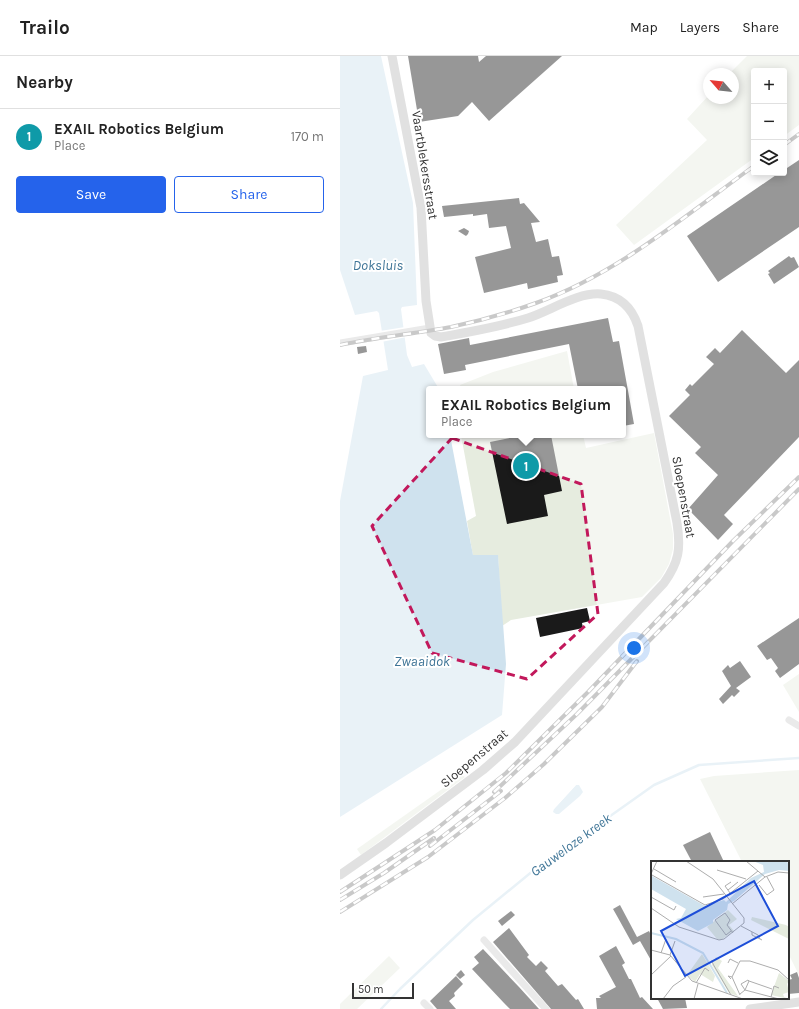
<!DOCTYPE html>
<html lang="en">
<head>
<meta charset="utf-8">
<style>
	body { margin:0; font-family:Karla,sans-serif; background:#f2f2f2; color:#222 }
	.controls { position:absolute; right:12px; top:12px; display:grid; overflow:hidden; border-radius:4px; box-shadow:0 2px 10px #0003 }
	.controls button { width:36px; height:36px; display:grid; place-items:center; padding:0; border:0; border-bottom:1px solid #e0e0e0; background:#fff; color:#222; font:20px sans-serif }
	.compass { position:absolute; left:363px; top:12px; width:36px; height:36px; border-radius:50%; background:#fff; box-shadow:0 2px 10px #0003; rotate:298deg }
	.scale { position:absolute; left:12px; bottom:10px; width:62px; box-sizing:border-box; padding-left:4px; border:2px solid #333; border-top:0; font-size:11px; line-height:14px; white-space:nowrap; color:#333; -webkit-text-stroke:3px #fff; paint-order:stroke }
	.you { position:absolute; left:294px; top:592px; width:14px; height:14px; margin:-10px; border:3px solid #fff; border-radius:50%; background:#1a73e8; box-shadow:0 0 0 6px #1a73e833 }
	.badge { display:grid; place-items:center; width:26px; height:26px; border-radius:50%; background:#2563eb; color:#fff; font-size:13px; font-weight:700 }
	.pin { position:absolute; translate:-50% -50%; border:2px solid #fff; box-shadow:0 1px 4px #0006 }
	.popup { position:absolute; left:86px; top:330px; width:200px; height:52px; box-sizing:border-box; display:grid; place-content:center; border-radius:4px; background:#fff; filter:drop-shadow(0 1px 3px #0005); font-size:13px; white-space:nowrap; color:#767676 }
	.popup b { font-size:15px; color:#222 }
	.popup::after { content:''; position:absolute; left:50%; top:100%; margin-left:-8px; border:8px solid transparent; border-top-color:#fff }
	.list { margin:0; padding:0; list-style:none }
	h2 { display:flex; justify-content:space-between; align-items:center; height:52px; margin:0; padding:0 16px; font-size:17px }
	h2 small { font-size:13px; font-weight:400; color:#767676 }
	.list li { display:grid; grid-template-columns:26px 1fr auto; gap:12px; align-items:center; box-sizing:border-box; height:56px; padding:0 16px; border-top:1px solid #e0e0e0 }
	.list b { display:block; font-size:15px; white-space:nowrap }
	.list p { margin:0; font-size:13px; white-space:nowrap; color:#767676 }
	.list em { font-size:13px; font-style:normal; color:#767676 }
	.actions { display:flex; gap:8px; padding:12px 16px }
	.actions a { flex:1; padding:9px 0; border:1px solid #2563eb; border-radius:4px; text-align:center; font-size:14px; color:#2563eb }
	.actions .main { background:#2563eb; color:#fff }
	.icon { flex:none; width:22px; height:22px; fill:none; stroke:currentColor; stroke-width:2; stroke-linecap:round; stroke-linejoin:round }
	.map { position:relative; flex:none; width:459px; height:953px; overflow:hidden }
	header { display:flex; align-items:center; gap:24px; box-sizing:border-box; height:56px; padding:0 20px; background:#fff; border-bottom:1px solid #e0e0e0 }
	header strong { font-size:19px }
	nav { display:flex; gap:22px; margin-inline-start:auto; font-size:14px }
	main { display:flex }
	aside { flex:1; background:#fff }
	.map>svg:first-child { display:block }
	.green { fill:#e6ecdf }
	.water { fill:#cfe2ee }
	.pier { fill:#fff }
	.lines { fill:none; stroke-linecap:round; stroke-linejoin:round }
	.stream { stroke:#cfe2ee; stroke-width:2.5 }
	.building { fill:#1a1a1a }
	.street { stroke:#d0d0d0; stroke-width:7 }
	.secondary { stroke:#bdbdbd; stroke-width:9 }
	.rail-casing { stroke:#888; stroke-width:4 }
	.rail { stroke:#fff; stroke-width:2.5; stroke-dasharray:8; stroke-linecap:butt }
	.marked { fill:none; stroke:#c2185b; stroke-width:3; stroke-dasharray:8 5; stroke-linejoin:round }
	.labels { text-anchor:middle; dominant-baseline:central; stroke-width:4; stroke-linejoin:round; paint-order:stroke }
	.street-label { font-size:13px; fill:#333; stroke:#fff }
	.water-label { font-size:14px; font-style:italic; fill:#3f7597; stroke:#fff }
	.inset-river { fill:none; stroke:#cfe2ee; stroke-width:2 }
	.inset-road { fill:none; stroke:#adadad; stroke-width:1 }
	.view { fill:#1d4ed8; fill-opacity:0.15; stroke:#1d4ed8; stroke-width:2 }
	.inset-edge { fill:none; stroke:#333; stroke-width:2 }
</style>
</head>
<body>
<header>
<strong>Trailo</strong>
<nav><a>Map</a><a>Layers</a><a>Share</a></nav>
</header>
<main>
<aside>
<h2>Nearby<small></small></h2>
<ul class="list">
<li><span class="badge" style="background:#0f9aa8">1</span><div><b>EXAIL Robotics Belgium</b><p>Place</p></div><em>170 m</em></li>
</ul>
<div class="actions"><a class="main">Save</a><a>Share</a></div>
</aside>
<div class="map">
<svg width="459" height="953" viewBox="0 0 459 953">
	<rect width="100%" height="100%" fill="#fff"/>
	<!-- green -->
	<g class="green">
		<polygon points="407,0 459,0 459,69 444,80 444,15 414,15 414,102 294,189 276,169 367,84 347,63 369,39 369,42 393,42 393,18 389,18"/>
		<polygon points="227,295 234,333 122,333 120,329 153,316"/>
		<polygon points="314,377 333,478 333,493 329,508 321,522 302,541 171,564 162,570 158,500 133,500 127,465 136,460 121,379 243,379 246,392"/>
		<polygon points="459,618 459,656 443,629"/>
		<polygon points="459,714 459,919 448,897 448,806 402,806 360,723 374,720"/>
		<polygon points="122,719 125,721 21,799 17,793"/>
		<polygon points="49,900 60,912 17,953 0,953 0,948"/>
	</g>
	<!-- water -->
	<g class="water">
		<polygon points="0,0 41,0 73,147 77,249 62,251 61,253 67,299 72,311 84,308 99,333 89,333 89,379 110,379 133,499 158,499 166,608 162,659 0,761 0,445 23,320 48,314 39,257 37,255 15,259 0,214"/>
		<polygon points="236,729 239,729 243,736 240,740 219,758 216,758 213,756 214,753"/>
	</g>
	<!-- pier -->
	<g class="pier">
		<polygon points="65,271 67,281 41,286 40,275"/>
		<polygon points="235,727 236,729 214,753 212,752"/>
	</g>
	<g class="lines">
		<!-- stream -->
		<polyline class="stream" points="41,953 60,933 133,864 194,814 314,729 359,709 459,702"/>
	</g>
	<!-- building -->
	<g class="building">
		<polygon points="68,0 138,0 139,6 146,0 222,0 149,65 132,46 118,60 79,66"/>
		<polygon points="459,104 459,171 378,226 347,180 439,117 444,117 444,114"/>
		<polygon points="179,142 180,148 184,147 200,166 191,167 196,186 208,183 212,201 219,200 223,219 217,220 218,226 188,233 187,227 144,237 135,201 171,192 166,170 149,172 147,158 133,160 133,158 104,161 102,150"/>
		<polygon points="124,172 129,175 128,178 126,180 118,175"/>
		<polygon points="449,200 451,202 454,201 459,211 434,228 428,218 430,217 428,215"/>
		<polygon points="268,262 273,286 279,285 294,368 283,370 283,333 238,333 229,288 125,309 126,314 104,318 98,288 129,282 130,289"/>
		<polygon points="402,274 446,317 459,304 459,381 384,459 393,468 378,484 348,453 378,419 355,397 361,391 329,360 350,339 345,334 350,328 352,330 374,308 366,301 375,292 380,297"/>
		<polygon points="26,290 27,296 18,298 17,291"/>
		<polygon points="184,379 211,379 222,435 204,439 208,460 167,468 150,386"/>
		<polygon points="247,552 250,565 242,567 243,572 200,581 196,562"/>
		<polygon points="459,562 459,608 440,622 435,615 438,612 431,602 427,604 417,590"/>
		<polygon points="400,605 411,621 396,632 400,635 394,641 392,639 383,648 379,643 391,630 382,615 388,609 390,612"/>
		<polygon points="370,776 384,806 352,806 343,789"/>
		<polygon points="280,849 297,881 309,875 312,881 312,906 300,885 293,889 277,860 273,853"/>
		<polygon points="171,855 175,859 162,870 158,865"/>
		<polygon points="169,872 189,899 187,901 196,910 201,905 208,912 205,915 218,930 222,928 236,944 238,943 244,953 211,953 153,886"/>
		<polygon points="276,890 285,907 282,909 289,923 291,923 300,942 302,941 313,953 257,953 256,942 261,942 259,940 276,931 259,900"/>
		<polygon points="143,893 179,931 199,953 170,953 164,947 132,913 139,907 134,901"/>
		<polygon points="121,914 125,919 120,923 116,919"/>
		<polygon points="457,916 459,922 459,937 448,938 448,924 452,923 450,919"/>
		<polygon points="116,920 123,928 114,937 115,940 109,945 116,953 97,953 90,945"/>
		<polygon points="317,942 345,942 347,952 323,953"/>
	</g>
	<g class="lines">
		<!-- street -->
		<g class="street">
			<polyline points="0,287 90,272"/>
			<polyline points="449,664 459,670"/>
			<polyline points="144,884 206,953"/>
			<polyline points="84,947 90,953"/>
		</g>
		<!-- secondary -->
		<g class="secondary">
			<path d="M0 819 46 787 143 714 175 686 324 527C339 506 341 493 337 467L298 270C292 252 280 240 261 238 238 236 210 255 188 262 159 271 130 276 101 281L95 280 91 277 86 245 81 152 52 0"/>
			<polyline points="410,953 459,946"/>
		</g>
		<!-- rail casing -->
		<g class="rail-casing">
			<g id="rail">
				<polyline points="444,89 459,78"/>
				<path d="M0 289C37 281 74 278 111 271 139 265 168 257 196 247 277 218 345 160 414 110"/>
				<polyline points="154,736 237,658 459,433"/>
				<polyline points="90,790 161,735"/>
				<polyline points="0,836 95,774 166,717 248,636 393,485 459,421"/>
				<polyline points="0,844 44,817 94,782"/>
				<polyline points="0,856 88,801 165,742 204,708 262,651 297,605"/>
			</g>
		</g>
		<!-- rail -->
		<use href="#rail" class="rail"/>
	</g>
	<!-- marked area -->
	<path d="M0 0H459V953H0ZM112 382 241 428 258 558 187 623 92 597 32 470Z" fill="#fff" fill-opacity=".55" fill-rule="evenodd"/>
	<path class="marked" d="M112 382 241 428 258 558 187 623 92 597 32 470Z"/>
	<g class="labels">
		<!-- street labels -->
		<g class="street-label">
			<text transform="translate(85 109) rotate(81)">Vaartblekersstraat</text>
			<text transform="translate(344 441) rotate(80)">Sloepenstraat</text>
			<text transform="translate(134 702) rotate(-40)">Sloepenstraat</text>
		</g>
		<!-- water labels -->
		<g class="water-label">
			<text x="38" y="209">Doksluis</text>
			<text x="82" y="605">Zwaaidok</text>
			<text transform="translate(231 789) rotate(-36)">Gauweloze kreek</text>
		</g>
	</g>
	<!-- overview -->
	<g transform="translate(311 805)">
		<rect width="138" height="138" fill="#fff"/>
		<path d="M77 49 86 58 78 64 83 70 70 79 66 78 56 66ZM101 56 135 64 138 66V78L100 59ZM51 93 64 115 62 121 49 113 44 121 36 114ZM65 96 71 100 67 107 87 135 78 132 61 104ZM128 112 138 120 136 123 138 131 132 133 133 136 138 138 120 134Z" fill="#e6ecdf"/>
		<path d="M102 0H133L138 2V10L128 9 114 13 83 40 77 43 76 49 62 59V62L47 70 25 58 30 57 35 48 0 28 1 15 54 45 73 39 75 41 100 17 113 11 112 4Z" fill="#cfe2ee"/>
		<path class="inset-river" d="M0 72 25 78 52 92 76 132"/>
		<path class="inset-road" d="M95 0 114 16M3 8 25 21M66 9 95 18M0 13 6 0M1 14 54 44 72 38 107 10M108 24 116 34 123 29 116 16M77 29 87 21M79 32 74 25 80 21M0 36 23 49 25 45M52 36 73 33M81 43 114 16 127 11 138 12M0 47 28 66 68 79 73 78 93 62V57L62 18 35 0M90 65 107 74 109 78M80 70 75 74 64 59 74 52 79 59 76 64 82 72M101 71V74L111 79M0 89 19 94 41 120 92 138M10 92 15 78M19 94 24 80M61 99 62 103 80 134M77 102 79 98 87 102M0 114 20 95M81 116 89 100H99L127 109 138 119M80 118 77 115 81 116 89 134M97 119 98 120 94 129 90 123ZM98 120 121 128M45 122 54 107 58 110M89 133 94 129 128 138M120 136 123 125 128 127M12 138 22 125 35 116M43 138 47 123"/>
		<path class="view" d="M103 20 127 65 34 115 10 70Z"/>
		<rect width="138" height="138" class="inset-edge"/>
	</g>
</svg>
<div class="controls">
<button>+</button>
<button>−</button>
<button><svg class="icon" aria-label="layers" viewBox="0 0 24 24"><path d="M12 4l9 5-9 5-9-5zM3 14l9 5 9-5"/></svg></button>
</div>
<svg class="compass" viewBox="-18 -18 36 36"><path d="M0-13l5 13h-10z" fill="#e53935"/><path d="M0 13l5-13h-10z" fill="#767676"/></svg>
<div class="scale">50 m</div>
<div class="you"></div>
<div class="pin badge" style="left:186px;top:410px;background:#0f9aa8">1</div>
<div class="popup"><b>EXAIL Robotics Belgium</b>Place</div>
</div>
</main>
</body>
</html>
